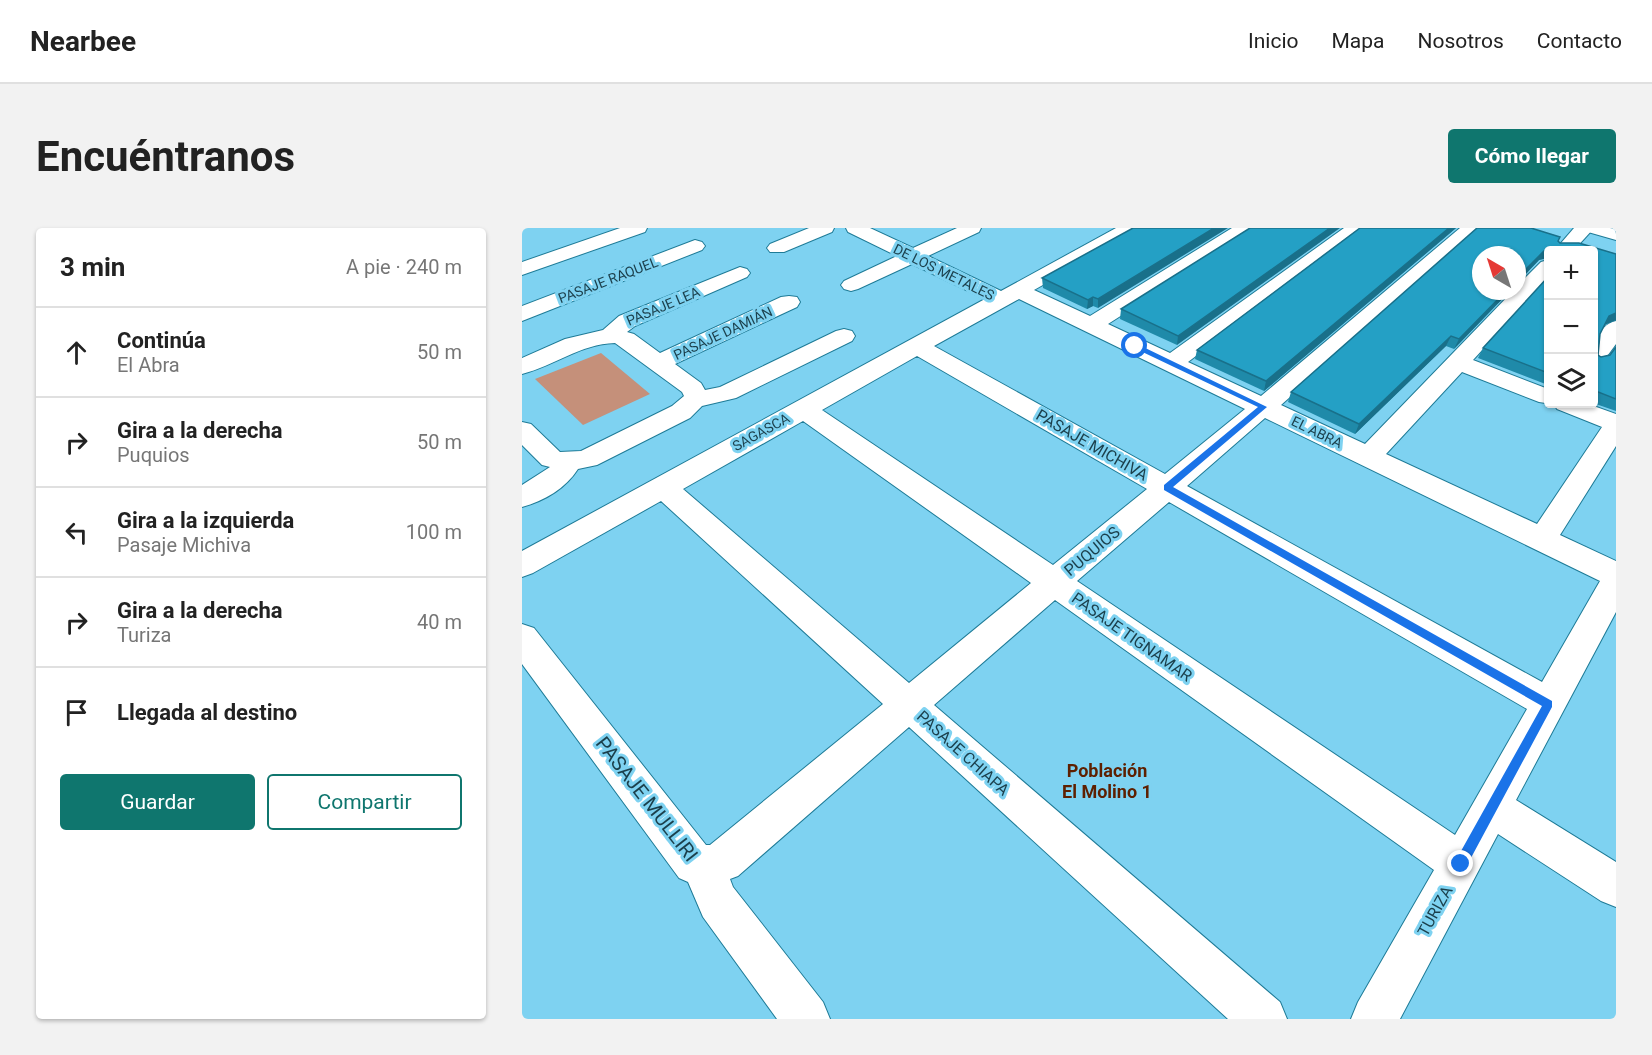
<!DOCTYPE html>
<html lang="es">
<head>
<meta charset="utf-8">
<style>
	body { margin:0; font-family:Roboto,sans-serif; background:#f2f2f2; color:#222 }
	.controls { position:absolute; right:18px; top:18px; display:grid; overflow:hidden; border-radius:6px; box-shadow:0 2px 4px #0004 }
	.controls button { width:54px; height:54px; display:grid; place-items:center; padding:0; border:0; border-bottom:2px solid #e0e0e0; background:#fff; color:#222; font:30px sans-serif }
	.compass { position:absolute; left:950px; top:18px; width:54px; height:54px; border-radius:50%; background:#fff; box-shadow:0 2px 4px #0004; rotate:321deg }
	.stop { position:absolute; width:18px; height:18px; margin:-14px; border:4px solid #1a73e8; border-radius:50%; background:#fff }
	.stop.end { background:#1a73e8; border-color:#fff; box-shadow:0 2px 6px #0008 }
	.list { margin:0; padding:0; list-style:none }
	h2 { display:flex; justify-content:space-between; align-items:center; height:78px; margin:0; padding:0 24px; font-size:26px }
	h2 small { font-size:20px; font-weight:400; color:#767676 }
	.list li { display:grid; grid-template-columns:39px 1fr auto; gap:18px; align-items:center; box-sizing:border-box; height:90px; padding:0 24px; border-top:2px solid #e0e0e0 }
	.list b { display:block; font-size:22px; white-space:nowrap }
	.list p { margin:0; font-size:20px; white-space:nowrap; color:#767676 }
	.list em { font-size:20px; font-style:normal; color:#767676 }
	.actions { display:flex; gap:12px; padding:18px 24px }
	.actions a { flex:1; padding:14px 0; border:2px solid #0f766e; border-radius:6px; text-align:center; font-size:21px; color:#0f766e }
	.actions .main { background:#0f766e; color:#fff }
	.icon { flex:none; width:33px; height:33px; fill:none; stroke:currentColor; stroke-width:2; stroke-linecap:round; stroke-linejoin:round }
	.map { position:relative; flex:none; width:1094px; height:791px; overflow:hidden; border-radius:6px }
	header { display:flex; align-items:center; gap:36px; box-sizing:border-box; height:84px; padding:0 30px; background:#fff; border-bottom:2px solid #e0e0e0 }
	header strong { font-size:28px }
	nav { display:flex; gap:33px; margin-inline-start:auto; font-size:21px }
	.intro { display:flex; align-items:center; justify-content:space-between; box-sizing:border-box; height:144px; padding:0 36px }
	h1 { margin:0; font-size:42px }
	.button { padding:15px 27px; border-radius:6px; background:#0f766e; color:#fff; font-size:21px; font-weight:700 }
	main { display:flex; gap:36px; padding:0 36px }
	aside { flex:1; background:#fff; border-radius:6px; box-shadow:0 2px 4px #0004 }
	.map>svg:first-child { display:block }
	.green { fill:#c5907a }
	.lines { fill:none; stroke-linecap:round; stroke-linejoin:round }
	.street-casing { stroke:#1e7b97; stroke-width:2 }
	.secondary-casing { stroke:#1e7b97; stroke-width:2 }
	.street { fill:#fff; fill-rule:evenodd }
	.secondary { fill:#fff; fill-rule:evenodd }
	.wall { fill:#1f8aa9 }
	.shaded-wall { fill:#19708a }
	.building { fill:#24a0c5; stroke:#19708a; stroke-width:1.5 }
	.route { fill:#1a73e8 }
	.labels { text-anchor:middle; dominant-baseline:central; stroke-width:6; stroke-linejoin:round; paint-order:stroke }
	.far-street-label { font-size:14px; fill:#1b3f4b; stroke:#7ed2f1 }
	.street-label { font-size:16px; fill:#1b3f4b; stroke:#7ed2f1 }
	.neighbourhood-label { font-size:18px; font-weight:bold; fill:#5e2000; stroke:#7ed2f1 }
	.near-street-label { font-size:20px; fill:#1b3f4b; stroke:#7ed2f1 }
</style>
</head>
<body>
<header>
<strong>Nearbee</strong>
<nav><a>Inicio</a><a>Mapa</a><a>Nosotros</a><a>Contacto</a></nav>
</header>
<div class="intro"><h1>Encuéntranos</h1><a class="button">Cómo llegar</a></div>
<main>
<aside>
<h2>3 min<small>A pie · 240 m</small></h2>
<ul class="list">
<li><svg class="icon" aria-label="ahead" viewBox="0 0 24 24"><path d="M12 20V5M6 11l6-6 6 6"/></svg><div><b>Continúa</b><p>El Abra</p></div><em>50 m</em></li>
<li><svg class="icon" aria-label="right" viewBox="0 0 24 24"><path d="M7 20v-9h11M14 6l5 5-5 5"/></svg><div><b>Gira a la derecha</b><p>Puquios</p></div><em>50 m</em></li>
<li><svg class="icon" aria-label="left" viewBox="0 0 24 24"><path d="M17 20v-9H6M10 6l-5 5 5 5"/></svg><div><b>Gira a la izquierda</b><p>Pasaje Michiva</p></div><em>100 m</em></li>
<li><svg class="icon" aria-label="right" viewBox="0 0 24 24"><path d="M7 20v-9h11M14 6l5 5-5 5"/></svg><div><b>Gira a la derecha</b><p>Turiza</p></div><em>40 m</em></li>
<li><svg class="icon" aria-label="arrive" viewBox="0 0 24 24"><path d="M6 21V4h12l-3 4 3 4H6"/></svg><div><b>Llegada al destino</b></div></li>
</ul>
<div class="actions"><a class="main">Guardar</a><a>Compartir</a></div>
</aside>
<div class="map">
<svg width="1094" height="791" viewBox="0 0 1094 791">
	<rect width="100%" height="100%" fill="#7ed2f1"/>
	<!-- green -->
	<polygon class="green" points="79,125 128,166 61,197 13,151"/>
	<g class="lines">
		<!-- street casing -->
		<g class="street-casing">
			<g id="street">
				<polygon points="98,0 125,0 123,4 0,47 0,34"/>
				<polygon points="287,0 312,0 310,4 262,24 248,24 245,20 248,16"/>
				<path d="M324 0H348L391 20 435 0H459L457 4 406 28 479 63 594 0H617L615 4 512 62 568 88 710 0H732L730 4 586 96 648 125 822 0H843L666 134 739 168 938 0H958L759 177 843 216 991 63H995V58L1019 34 1026 32V50L951 132 1026 161V176H1030L1017 174 940 144 864 226 1015 296 1080 199 1035 181 1032 176H1066L1094 186V218L1038 307 1094 333V384L994 572 1094 634V679L1079 673 976 606 878 791H829L836 774 912 642 533 372 412 477 758 774 765 791H706L387 499 216 648 208 651 211 659 301 774 308 791H255L181 689 166 654 157 650 0 436V396L12 400 184 617H188L361 476 139 273 11 345 0 349V323L463 71 390 36 336 61 329 63 322 61 319 57 322 53 375 28 326 4ZM497 71 723 181 643 246 412 118ZM395 128 625 261 531 337 300 182ZM743 190 1078 353 1020 454 665 258ZM281 193 509 355 387 455 161 261ZM647 274 1005 481 933 607 555 353Z"/>
				<polygon points="1052,0 1072,0 1052,22 1033,22"/>
				<polygon points="173,12 180,14 183,18 180,22 0,93 0,78"/>
				<path d="M218 39 225 41 228 45 225 49 113 98 105 104 112 106 138 125 259 69 267 68 275 69 278 74 275 79 153 136 179 155 183 162 198 159 314 103 322 101 330 103 333 108 330 113 214 170 180 178 168 190 75 237 56 241C43 261 22 273 0 279V257L28 239 20 237 0 217V194L9 196 38 224 59 223 150 178 162 168 160 164 93 115C58 116 32 138 0 146V130L43 111 81 102 97 88Z"/>
				<path d="M1094 93V116L1080 135 1072 137C1072 119 1074 98 1094 93Z"/>
			</g>
		</g>
		<!-- secondary casing -->
		<g class="secondary-casing">
			<polygon id="secondary" points="1064,0 1094,0 1094,12 1066,4"/>
		</g>
		<!-- street -->
		<use href="#street" class="street"/>
		<!-- secondary -->
		<use href="#secondary" class="secondary"/>
	</g>
	<!-- wall -->
	<g class="wall">
		<polygon points="611,0 576,80 571,78 565,81 521,60 520,50"/>
		<polygon points="728,0 655,117 598,91 599,81"/>
		<polygon points="838,0 934,0 742,163 673,131 675,122"/>
		<polygon points="955,0 1009,0 1038,9 1036,13 1038,15 1057,15 1094,26 1094,92 1082,97 1078,106 1076,127 1079,129 1088,127 1094,119 1094,183 1071,175 1071,22 1026,22 1026,31 1025,30 1017,32 997,53 995,56 995,27 959,27 959,63 988,63 932,121 924,118 833,206 766,174 769,164"/>
		<polygon points="1026,49 1026,157 956,130 961,120"/>
	</g>
	<!-- shaded-wall -->
	<g class="shaded-wall">
		<polygon points="692,0 706,0 576,80 576,71"/>
		<polygon points="808,0 818,0 655,117 656,108"/>
		<polygon points="927,0 934,0 742,163 744,153"/>
		<polygon points="1030,21 1029,22 1026,22 1026,28 1025,30 1017,32 997,53 995,56 995,52 998,47 1022,23"/>
		<polygon points="984,63 988,63 932,121 937,111"/>
		<polygon points="571,69 571,78 565,81 566,72"/>
		<polygon points="1094,85 1094,92 1080,98 1087,88"/>
		<polygon points="929,108 924,118 833,206 837,196"/>
	</g>
	<!-- building -->
	<g class="building">
		<polygon points="611,0 692,0 576,71 571,69 566,72 520,50"/>
		<polygon points="728,0 808,0 656,108 599,81"/>
		<polygon points="838,0 927,0 744,153 675,122"/>
		<polygon points="955,0 1009,0 1038,9 1036,13 1038,15 1057,15 1094,26 1094,85 1087,88 1078,106 1076,127 1079,129 1088,127 1094,119 1094,171 1071,162 1071,22 1033,22 1030,21 1022,23 998,47 998,51 995,52 995,27 959,27 959,63 984,63 937,111 929,108 837,196 769,164"/>
		<polygon points="1026,49 1026,145 961,120"/>
	</g>
	<!-- route -->
	<polygon class="route" points="610,116 615,116 745,179 651,259 1030,473 1030,479 943,641 939,642 934,641 932,636 934,632 1020,478 642,262 642,257 736,179 610,119"/>
	<g class="labels">
		<!-- far-street labels -->
		<g class="far-street-label">
			<text transform="translate(422 44) rotate(26)">DE LOS METALES</text>
			<text transform="translate(86 52) rotate(-21)">PASAJE RAQUEL</text>
			<text transform="translate(141 78) rotate(-23)">PASAJE LEA</text>
			<text transform="translate(201 105) rotate(-25)">PASAJE DAMIÁN</text>
			<text transform="translate(239 204) rotate(-29)">SAGASCA</text>
			<text transform="translate(795 204) rotate(26)">EL ABRA</text>
		</g>
		<!-- street labels -->
		<g class="street-label">
			<text transform="translate(570 217) rotate(30)">PASAJE MICHIVA</text>
			<text transform="translate(570 323) rotate(-40)">PUQUIOS</text>
			<text transform="translate(610 409) rotate(35)">PASAJE TIGNAMAR</text>
			<text transform="translate(441 525) rotate(42)">PASAJE CHIAPA</text>
			<text transform="translate(913 683) rotate(-61)">TURIZA</text>
		</g>
		<!-- neighbourhood labels -->
		<g class="neighbourhood-label">
			<text x="585" y="542">Población<tspan x="585" dy="21">El Molino 1</tspan></text>
		</g>
		<!-- near-street labels -->
		<g class="near-street-label">
			<text transform="translate(125 571) rotate(52)">PASAJE MULLIRI</text>
		</g>
	</g>
</svg>
<div class="controls">
<button>+</button>
<button>−</button>
<button><svg class="icon" aria-label="layers" viewBox="0 0 24 24"><path d="M12 4l9 5-9 5-9-5zM3 14l9 5 9-5"/></svg></button>
</div>
<svg class="compass" viewBox="-18 -18 36 36"><path d="M0-13l5 13h-10z" fill="#e53935"/><path d="M0 13l5-13h-10z" fill="#767676"/></svg>
<div class="stop" style="left:613px;top:118px"></div>
<div class="stop end" style="left:939px;top:636px"></div>
</div>
</main>
</body>
</html>
